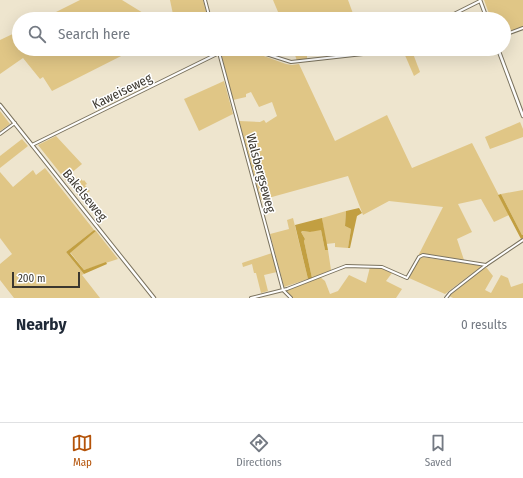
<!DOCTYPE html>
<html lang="en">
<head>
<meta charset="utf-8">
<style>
	body { margin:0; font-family:"Fira Sans Condensed",sans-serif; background:#f6f6f7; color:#1f2937 }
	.scale { position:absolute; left:12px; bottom:10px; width:68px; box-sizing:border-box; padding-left:4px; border:2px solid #3b372f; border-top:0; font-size:11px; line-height:14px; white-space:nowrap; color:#3b372f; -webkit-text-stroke:3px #fff; paint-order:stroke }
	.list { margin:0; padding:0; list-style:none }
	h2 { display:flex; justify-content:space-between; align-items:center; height:52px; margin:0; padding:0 16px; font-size:17px }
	h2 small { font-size:13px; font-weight:400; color:#747a83 }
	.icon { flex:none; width:22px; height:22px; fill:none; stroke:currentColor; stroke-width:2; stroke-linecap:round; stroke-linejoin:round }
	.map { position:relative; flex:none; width:523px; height:298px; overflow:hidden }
	.search { position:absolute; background:#fff; box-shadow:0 4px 16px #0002; left:12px; right:12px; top:12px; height:44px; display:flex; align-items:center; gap:10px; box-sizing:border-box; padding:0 14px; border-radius:22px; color:#747a83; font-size:15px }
	.sheet { height:124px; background:#fff }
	nav { display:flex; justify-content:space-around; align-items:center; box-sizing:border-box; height:56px; border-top:1px solid #e0e1e3; background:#fff; font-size:11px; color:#747a83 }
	nav a { display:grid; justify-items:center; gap:2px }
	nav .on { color:#b45309 }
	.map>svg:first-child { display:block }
	.green { fill:#e0c686 }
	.forest { fill:#c29f41 }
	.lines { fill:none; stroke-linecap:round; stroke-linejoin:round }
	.street-casing { stroke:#7a725e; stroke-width:4 }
	.secondary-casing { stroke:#7a725e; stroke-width:4.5 }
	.street { stroke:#fff; stroke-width:2 }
	.secondary { stroke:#fff; stroke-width:2.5 }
	.labels { text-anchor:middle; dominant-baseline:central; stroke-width:3; stroke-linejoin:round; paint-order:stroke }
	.street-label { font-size:13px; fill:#3b372f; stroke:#fff }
</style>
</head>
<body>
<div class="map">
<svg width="523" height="298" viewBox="0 0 523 298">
	<rect width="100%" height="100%" fill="#eee5ce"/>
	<!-- green -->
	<g class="green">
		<polygon points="80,0 122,0 148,16 155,19 42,19"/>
		<polygon points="170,0 203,0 208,19 174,19"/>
		<polygon points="273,0 348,0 355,19 281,19"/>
		<polygon points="484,0 523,0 523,27 504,35 504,19 491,19"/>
		<polygon points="19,31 19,49 135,49 52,91 43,77 40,79 23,58 0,74 0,40"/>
		<polygon points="220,49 244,49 286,64 292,65 299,64 335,141 387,115 412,168 472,143 509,215 494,222 481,199 458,204 472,232 457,239 464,260 427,254 422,254 418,256 443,207 389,201 363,215 348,176 261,200 239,121 260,122 264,120 266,123 277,116 272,102 259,107 251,92 246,94 246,97 233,100"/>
		<polygon points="293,49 307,49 307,60 297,61"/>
		<polygon points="412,51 420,72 414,76 404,53"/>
		<polygon points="224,81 233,114 199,131 184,99"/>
		<polygon points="0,111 10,124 0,131"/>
		<polygon points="520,122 523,129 523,137 490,149 485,137"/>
		<polygon points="56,136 82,164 70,174 72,177 74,175 76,178 79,177 83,181 84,180 87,184 85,185 90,191 80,198 38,145"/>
		<polygon points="22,139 28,146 0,168 0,156"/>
		<polygon points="45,168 94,230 66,252 84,274 82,275 100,298 14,298 0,280 0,264 12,254 0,238 0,172 13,187 33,170 36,175"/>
		<polygon points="523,190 523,235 522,235 501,194"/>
		<polygon points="346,211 345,226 351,229 348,248 335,247 335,243 326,244 322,218"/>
		<polygon points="293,218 308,279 284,287 270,234 289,229 287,220"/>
		<polygon points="319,229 321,230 325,250 328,250 331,270 312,278 304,241 305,239 301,232 301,231 310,232"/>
		<polygon points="96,231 118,259 84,270 70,252"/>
		<polygon points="272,253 277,272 264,275 268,291 261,293 256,273 254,273 252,264 243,267 242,263"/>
		<polygon points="422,257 482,266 445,294 409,278 419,258"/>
		<polygon points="370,267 381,268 392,273 386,281 402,289 396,298 292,298 286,291 320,277 325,281 330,294 338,291 349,275 366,283"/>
		<polygon points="486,267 493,276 485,290 491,293 501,275 508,278 511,287 523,283 523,298 453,298 449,296"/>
	</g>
	<!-- forest -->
	<g class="forest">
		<polygon points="501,194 522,235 523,235 523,238 521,239 498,195"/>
		<polygon points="359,208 362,213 357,216 350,248 348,248 351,229 345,226 346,211"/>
		<polygon points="322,218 328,250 325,250 321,230 310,232 302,231 301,232 305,239 304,241 312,278 308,279 295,225"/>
		<polygon points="94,230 96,231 70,253 84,270 106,262 107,264 84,274 66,252"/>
	</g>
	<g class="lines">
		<!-- street casing -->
		<g class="street-casing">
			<g id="street">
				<polyline points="205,0 210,19"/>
				<polyline points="444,19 480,1"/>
				<polyline points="504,35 523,28"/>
				<polyline points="218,49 283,290 291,298"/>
				<polyline points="250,49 291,62 363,54 378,49"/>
				<polyline points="0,134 15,123"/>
				<polyline points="32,145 219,53"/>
				<polyline points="251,298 287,289 346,266 382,267 407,278 419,257 423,255 486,265"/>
				<polyline points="446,298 450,293 486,265 523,240"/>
			</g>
		</g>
		<!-- secondary casing -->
		<g class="secondary-casing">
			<g id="secondary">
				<polyline points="480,0 487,19"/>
				<polyline points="498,49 523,116"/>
				<polyline points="0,105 154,298"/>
			</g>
		</g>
		<!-- street -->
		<use href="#street" class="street"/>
		<!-- secondary -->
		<use href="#secondary" class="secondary"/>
	</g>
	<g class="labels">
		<!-- street labels -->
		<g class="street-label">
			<text transform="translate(122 91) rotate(-26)">Kaweiseweg</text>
			<text transform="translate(261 173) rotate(75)">Walsbergseweg</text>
			<text transform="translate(85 195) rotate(51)">Bakelseweg</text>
		</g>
	</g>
</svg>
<div class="scale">200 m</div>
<div class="search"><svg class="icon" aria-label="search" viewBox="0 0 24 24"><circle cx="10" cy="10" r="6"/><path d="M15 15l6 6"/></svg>Search here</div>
</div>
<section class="sheet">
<h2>Nearby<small>0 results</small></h2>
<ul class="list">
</ul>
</section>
<nav>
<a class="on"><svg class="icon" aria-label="map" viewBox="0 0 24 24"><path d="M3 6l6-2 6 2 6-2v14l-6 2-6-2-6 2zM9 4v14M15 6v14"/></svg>Map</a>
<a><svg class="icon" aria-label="directions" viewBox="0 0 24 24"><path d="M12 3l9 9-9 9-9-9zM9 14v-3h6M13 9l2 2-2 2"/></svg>Directions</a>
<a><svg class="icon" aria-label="saved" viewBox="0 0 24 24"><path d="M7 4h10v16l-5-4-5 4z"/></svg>Saved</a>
</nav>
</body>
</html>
